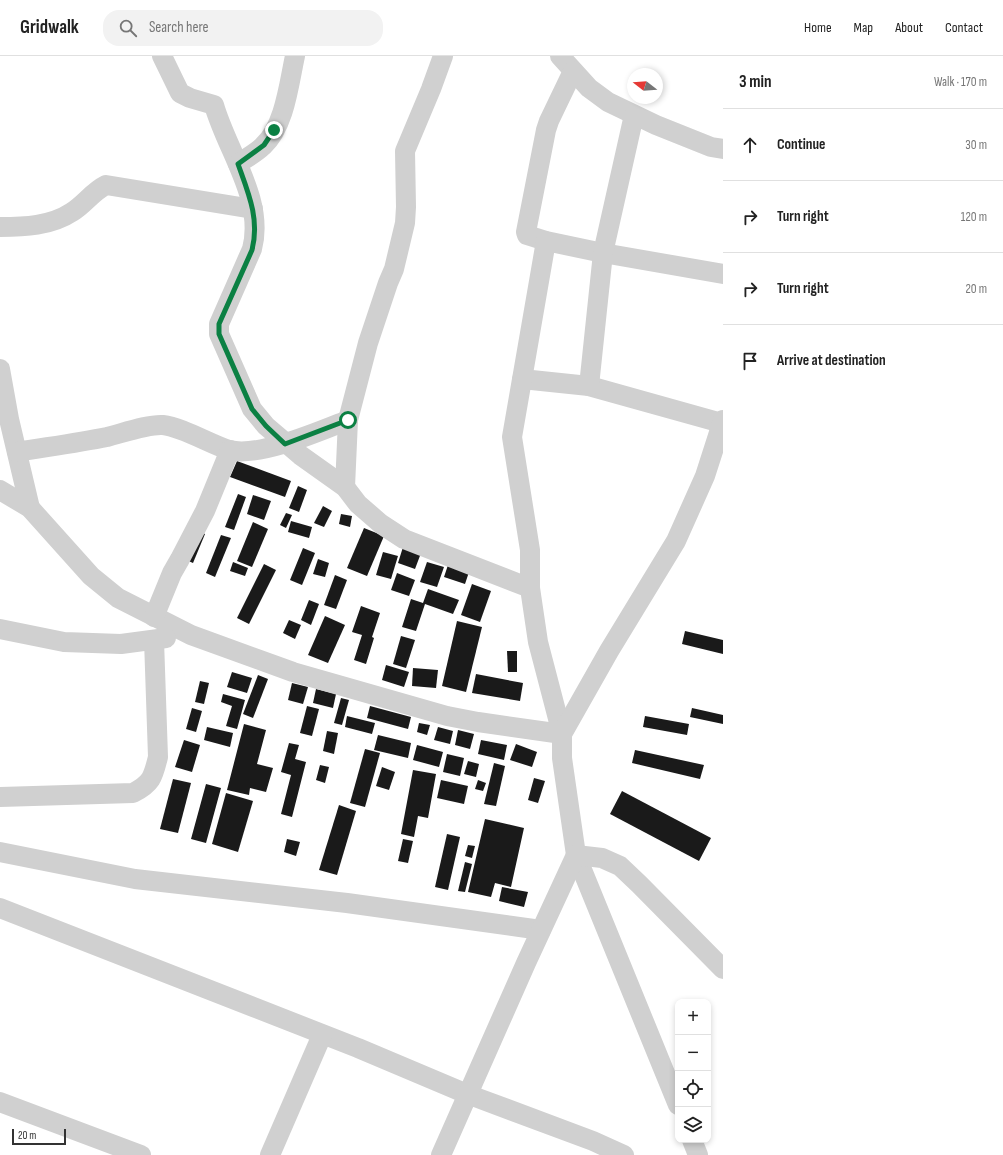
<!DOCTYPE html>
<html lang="en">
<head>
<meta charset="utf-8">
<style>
	body { margin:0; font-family:"Sofia Sans Condensed",sans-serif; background:#f2f2f2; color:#222 }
	.controls { position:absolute; right:12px; bottom:12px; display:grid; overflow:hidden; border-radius:8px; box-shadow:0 2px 6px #0003 }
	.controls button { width:36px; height:36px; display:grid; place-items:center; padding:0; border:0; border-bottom:1px solid #e0e0e0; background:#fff; color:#222; font:20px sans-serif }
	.compass { position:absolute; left:627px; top:12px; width:36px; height:36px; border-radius:50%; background:#fff; box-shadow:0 2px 6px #0003; rotate:287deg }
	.scale { position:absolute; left:12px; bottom:10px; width:54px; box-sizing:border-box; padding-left:4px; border:2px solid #333; border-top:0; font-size:11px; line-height:14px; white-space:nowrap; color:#333; -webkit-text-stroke:3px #fff; paint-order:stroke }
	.stop { position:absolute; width:12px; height:12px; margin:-9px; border:3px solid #0b8043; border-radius:50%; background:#fff }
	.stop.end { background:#0b8043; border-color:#fff; box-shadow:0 1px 4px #0008 }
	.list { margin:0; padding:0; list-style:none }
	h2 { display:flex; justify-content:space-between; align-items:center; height:52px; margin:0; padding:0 16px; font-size:17px }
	h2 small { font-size:13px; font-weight:400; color:#767676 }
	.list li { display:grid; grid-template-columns:26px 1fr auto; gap:12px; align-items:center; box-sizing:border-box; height:72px; padding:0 16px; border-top:1px solid #e0e0e0 }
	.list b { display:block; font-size:15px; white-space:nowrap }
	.list em { font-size:13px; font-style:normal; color:#767676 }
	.icon { flex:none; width:22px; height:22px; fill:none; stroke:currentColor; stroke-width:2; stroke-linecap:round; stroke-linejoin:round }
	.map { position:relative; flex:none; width:723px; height:1099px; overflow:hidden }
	header { display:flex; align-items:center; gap:24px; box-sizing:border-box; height:56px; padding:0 20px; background:#fff; border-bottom:1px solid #e0e0e0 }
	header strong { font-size:19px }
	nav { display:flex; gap:22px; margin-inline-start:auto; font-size:14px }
	.search { width:280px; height:36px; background:#f2f2f2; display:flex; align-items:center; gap:10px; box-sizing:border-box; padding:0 14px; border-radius:16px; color:#767676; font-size:15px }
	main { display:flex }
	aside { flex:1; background:#fff }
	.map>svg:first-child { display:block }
	.building { fill:#1a1a1a }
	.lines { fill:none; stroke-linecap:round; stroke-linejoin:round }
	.street { stroke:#d0d0d0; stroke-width:20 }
	.route { stroke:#0b8043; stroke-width:5 }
</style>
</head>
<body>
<header>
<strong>Gridwalk</strong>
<div class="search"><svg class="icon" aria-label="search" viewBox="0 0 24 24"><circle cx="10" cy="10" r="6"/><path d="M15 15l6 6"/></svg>Search here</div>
<nav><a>Home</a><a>Map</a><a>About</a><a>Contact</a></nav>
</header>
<main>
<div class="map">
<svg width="723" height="1099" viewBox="0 0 723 1099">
	<rect width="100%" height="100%" fill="#fff"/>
	<!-- building -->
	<g class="building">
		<polygon points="237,405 291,425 285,441 230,421"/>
		<polygon points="298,430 307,434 299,456 289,452"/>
		<polygon points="238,438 246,441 234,474 225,471"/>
		<polygon points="253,439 271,445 264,464 247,458"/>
		<polygon points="323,450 332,455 324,471 314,467"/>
		<polygon points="286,457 292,459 286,472 280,469"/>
		<polygon points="341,458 352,460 350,471 339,468"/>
		<polygon points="291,465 312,471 309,482 288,476"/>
		<polygon points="253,466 268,473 252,511 237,505"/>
		<polygon points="364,472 384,480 367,520 347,512"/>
		<polygon points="196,474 205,478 193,507 184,503"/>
		<polygon points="221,479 231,482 215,521 206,517"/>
		<polygon points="403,491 421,497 415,513 398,507"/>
		<polygon points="303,492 315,497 302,529 290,524"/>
		<polygon points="383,496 398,500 391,523 376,519"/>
		<polygon points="318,503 329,507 325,521 313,518"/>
		<polygon points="233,506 248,512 245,520 230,515"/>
		<polygon points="427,506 444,511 437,531 420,526"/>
		<polygon points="264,508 276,514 249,568 237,562"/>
		<polygon points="448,509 469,516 465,528 444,521"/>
		<polygon points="397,517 415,524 409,540 391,534"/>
		<polygon points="335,519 347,524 336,553 324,549"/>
		<polygon points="472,528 491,535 480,566 461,559"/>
		<polygon points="428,533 459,544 453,558 425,548 416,575 402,571 411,543 423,547"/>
		<polygon points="309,544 319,548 311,569 301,564"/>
		<polygon points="361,550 380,557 372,581 374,582 366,608 354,604 362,579 352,576"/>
		<polygon points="325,560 345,569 328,607 308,599"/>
		<polygon points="289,564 301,569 295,583 283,577"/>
		<polygon points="457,565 482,571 466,636 442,630"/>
		<polygon points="685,575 723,584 723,598 682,588"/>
		<polygon points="401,580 415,584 406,612 393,608"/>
		<polygon points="507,595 517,595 517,616 508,616"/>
		<polygon points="386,609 409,616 404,631 382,624"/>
		<polygon points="413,612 438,614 436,632 412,630"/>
		<polygon points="232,616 252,622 247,637 227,631"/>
		<polygon points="476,618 523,627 520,645 472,637"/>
		<polygon points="258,619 268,623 253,662 243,658"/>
		<polygon points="200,625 209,627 204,648 195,646"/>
		<polygon points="292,627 308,631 303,648 288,644"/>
		<polygon points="316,633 336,638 333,652 313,647"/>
		<polygon points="223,638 245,644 237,673 226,670 232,650 221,646"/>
		<polygon points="341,642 349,644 342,669 334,667"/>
		<polygon points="307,650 319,653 312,680 300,677"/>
		<polygon points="370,650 411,661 408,673 367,662"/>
		<polygon points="192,652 202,655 196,676 186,673"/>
		<polygon points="692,652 723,659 723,668 690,661"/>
		<polygon points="347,660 375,667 372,678 345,671"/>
		<polygon points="645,660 689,668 687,679 643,671"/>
		<polygon points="419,667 430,669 427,679 417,676"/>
		<polygon points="244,668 266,674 257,708 273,712 266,736 250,732 249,739 227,734"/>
		<polygon points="207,671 233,677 230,691 204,684"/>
		<polygon points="438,671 453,675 450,688 434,684"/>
		<polygon points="458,674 474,678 470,693 455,689"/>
		<polygon points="327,675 338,677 334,698 323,695"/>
		<polygon points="378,679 411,687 408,702 374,694"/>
		<polygon points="184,684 200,689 192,716 175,711"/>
		<polygon points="481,684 507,689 504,704 478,698"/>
		<polygon points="289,687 299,689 295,703 306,706 292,761 281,758 291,719 281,716"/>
		<polygon points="516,688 537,696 532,711 510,704"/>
		<polygon points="417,689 443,696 439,711 413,704"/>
		<polygon points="365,693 380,697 365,751 350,747"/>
		<polygon points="635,694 704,709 700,723 632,707"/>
		<polygon points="447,698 464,702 460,720 443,716"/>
		<polygon points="468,705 479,708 476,721 464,718"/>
		<polygon points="494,707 505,710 496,750 484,748"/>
		<polygon points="320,709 329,711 325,727 316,724"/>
		<polygon points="382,711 395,716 389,734 376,730"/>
		<polygon points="413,714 436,718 428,762 418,760 414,781 401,778"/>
		<polygon points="534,722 545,725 538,747 528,744"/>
		<polygon points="173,723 191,727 178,777 160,773"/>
		<polygon points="441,724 468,730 464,748 437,742"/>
		<polygon points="478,724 486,727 483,735 475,733"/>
		<polygon points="206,728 221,732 206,787 191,783"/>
		<polygon points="622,735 711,782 699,805 610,758"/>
		<polygon points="226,737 253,745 238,796 212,788"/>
		<polygon points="339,749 356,755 337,819 319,814"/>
		<polygon points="485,763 524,772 511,831 495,827 491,841 468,836"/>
		<polygon points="447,778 460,781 448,834 435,831"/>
		<polygon points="287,783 300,786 296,800 284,796"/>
		<polygon points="403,783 413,785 408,807 398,805"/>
		<polygon points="468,789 475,790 472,802 465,800"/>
		<polygon points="465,806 472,808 465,836 458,835"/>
		<polygon points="502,831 528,836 524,851 499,845"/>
	</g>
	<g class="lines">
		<!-- street -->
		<g class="street">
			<path d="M162 0 180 37 190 42 214 49C227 95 265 144 252 193L219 268V278L252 353 266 370 300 399 345 431 358 448 381 468 404 483 530 532"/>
			<polyline points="560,0 589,32 608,46 656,69 711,91 723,93"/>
			<polyline points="573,15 549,65 546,74 526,176 527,179 546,185 603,197 723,218"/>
			<path d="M238 108C246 102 256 97 263 90 285 70 289 27 295 0"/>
			<path d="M0 171C24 171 51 170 72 156 85 148 92 136 106 129L253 153"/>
			<polyline points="0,313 9,363 30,452"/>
			<polyline points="522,323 589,330 722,367"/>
			<polyline points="589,330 603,197 634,59"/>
			<path d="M17 396C47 391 77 387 107 381 123 377 148 368 163 369 182 371 210 388 229 394 258 402 320 375 348 364"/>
			<polyline points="345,431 348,364 368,287 388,227 394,213 405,167 406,151 405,95 431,33 443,0"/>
			<polyline points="0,434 30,452 91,520 118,542 191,579 293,616 447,660 478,666 562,678 538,586 530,532 530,494 512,381 546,185"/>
			<polyline points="154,561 172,517 180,503 205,455 230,394"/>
			<polyline points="0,573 64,586 121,588 166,582"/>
			<path d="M0 741 133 737C152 727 153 721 158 701L154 584"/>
			<polyline points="0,796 135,823 347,847 541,874"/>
			<polyline points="0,852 358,992 467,1038 593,1085 624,1099"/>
			<polyline points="0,1046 141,1099"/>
			<polyline points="678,1049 576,799 562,702 562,678 609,595 676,485 705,420 723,364"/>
			<polyline points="692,1084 698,1099"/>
			<polyline points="270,1099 322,979"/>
			<polyline points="441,1099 526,907 576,799 602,802 620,810 639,828 723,913"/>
		</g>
	</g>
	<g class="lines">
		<!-- route -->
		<path class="route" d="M274 74 264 89 238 108C248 136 260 163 252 194L219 268V278L252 353 266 370 285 388 348 364"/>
	</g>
</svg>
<div class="controls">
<button>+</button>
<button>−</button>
<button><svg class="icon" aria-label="locate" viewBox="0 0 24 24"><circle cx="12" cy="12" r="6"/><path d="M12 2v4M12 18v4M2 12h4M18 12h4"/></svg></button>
<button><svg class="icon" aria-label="layers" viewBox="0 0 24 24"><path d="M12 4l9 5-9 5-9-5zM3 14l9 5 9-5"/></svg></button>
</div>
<svg class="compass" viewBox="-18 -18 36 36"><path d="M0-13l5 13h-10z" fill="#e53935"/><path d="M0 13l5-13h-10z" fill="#767676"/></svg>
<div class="scale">20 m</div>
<div class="stop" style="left:348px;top:364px"></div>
<div class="stop end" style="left:274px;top:74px"></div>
</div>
<aside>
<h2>3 min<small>Walk · 170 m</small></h2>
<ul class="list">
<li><svg class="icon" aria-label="ahead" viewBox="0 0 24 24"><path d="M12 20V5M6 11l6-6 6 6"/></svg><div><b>Continue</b></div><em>30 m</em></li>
<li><svg class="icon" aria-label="right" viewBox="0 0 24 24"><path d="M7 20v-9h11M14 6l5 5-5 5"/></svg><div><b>Turn right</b></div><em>120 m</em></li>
<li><svg class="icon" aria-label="right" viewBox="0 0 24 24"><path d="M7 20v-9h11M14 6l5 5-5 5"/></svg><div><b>Turn right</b></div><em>20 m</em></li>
<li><svg class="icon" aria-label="arrive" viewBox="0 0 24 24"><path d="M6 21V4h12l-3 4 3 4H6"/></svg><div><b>Arrive at destination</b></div></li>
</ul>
</aside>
</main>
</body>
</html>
